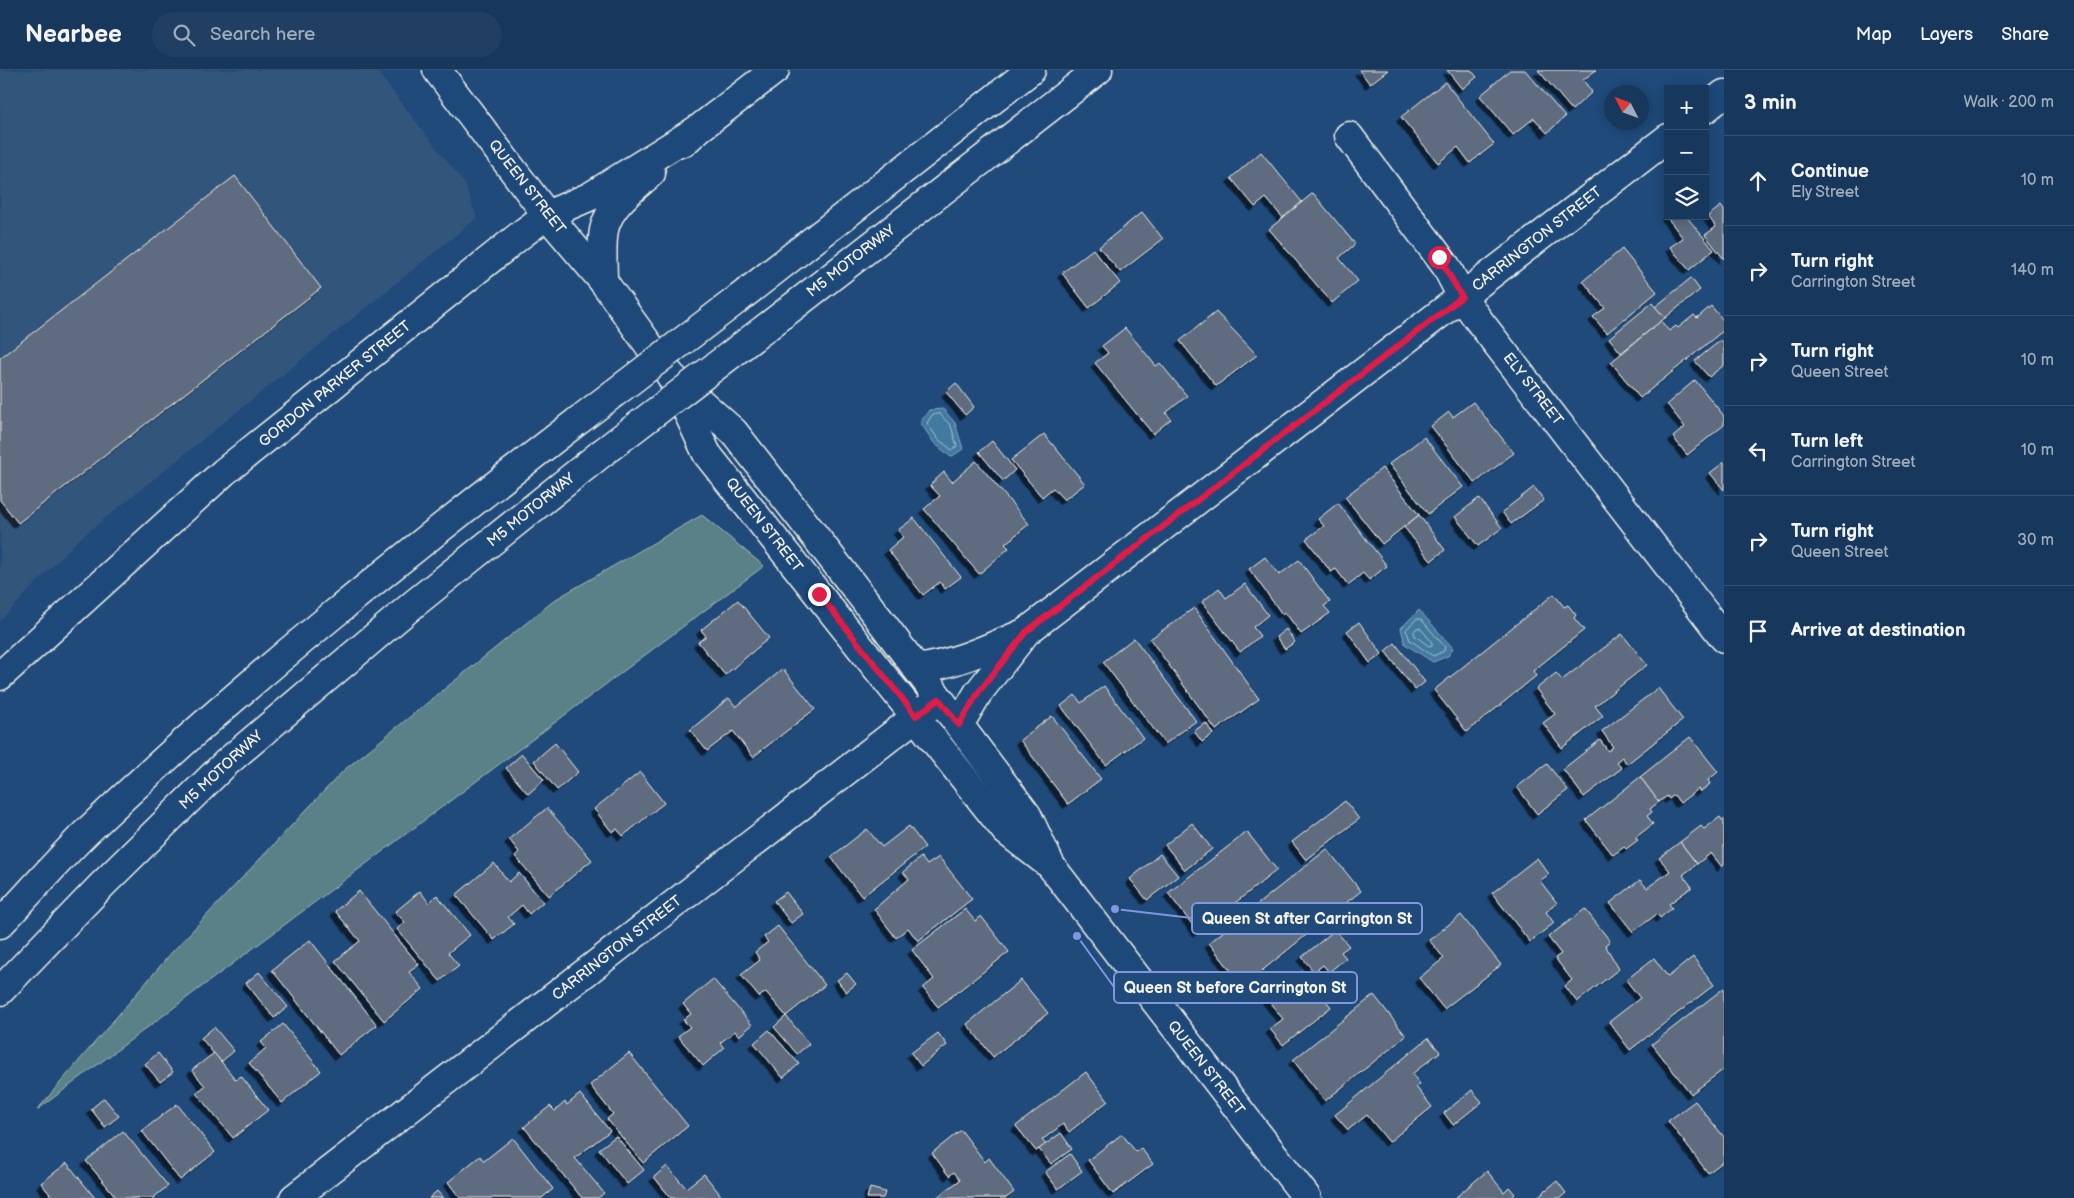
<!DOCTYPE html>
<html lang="en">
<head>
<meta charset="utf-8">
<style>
	body { margin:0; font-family:"Balsamiq Sans",sans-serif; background:#203f62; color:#f1f3f6 }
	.controls { position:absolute; right:15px; top:15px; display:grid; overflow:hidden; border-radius:0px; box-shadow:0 2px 12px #0003 }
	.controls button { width:45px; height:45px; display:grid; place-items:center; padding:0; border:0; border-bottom:1px solid #365272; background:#17385c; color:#f1f3f6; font:25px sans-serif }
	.compass { position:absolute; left:1604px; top:15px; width:45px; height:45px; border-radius:50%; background:#17385c; box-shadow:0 2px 12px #0003; rotate:312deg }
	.stop { position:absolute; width:15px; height:15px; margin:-11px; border:4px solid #e11d48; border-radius:50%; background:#fff }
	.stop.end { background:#e11d48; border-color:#fff; box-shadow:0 1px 5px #0008 }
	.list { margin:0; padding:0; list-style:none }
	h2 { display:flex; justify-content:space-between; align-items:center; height:65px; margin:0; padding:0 20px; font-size:21px }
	h2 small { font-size:16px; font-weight:400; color:#9eacbb }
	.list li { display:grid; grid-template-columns:32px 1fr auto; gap:15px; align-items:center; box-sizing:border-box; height:90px; padding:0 20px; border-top:1px solid #365272 }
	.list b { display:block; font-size:19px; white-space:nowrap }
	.list p { margin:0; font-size:16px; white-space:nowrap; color:#9eacbb }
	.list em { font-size:16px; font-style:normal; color:#9eacbb }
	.icon { flex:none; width:28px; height:28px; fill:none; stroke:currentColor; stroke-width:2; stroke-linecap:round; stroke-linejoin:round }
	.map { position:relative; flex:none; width:1724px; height:1128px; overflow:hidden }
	header { display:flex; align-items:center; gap:30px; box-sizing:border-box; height:70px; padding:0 25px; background:#17385c; border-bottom:1px solid #365272 }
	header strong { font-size:24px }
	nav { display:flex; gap:28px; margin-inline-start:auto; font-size:18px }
	.search { width:350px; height:45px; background:#203f62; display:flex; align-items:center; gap:12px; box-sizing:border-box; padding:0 18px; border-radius:28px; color:#9eacbb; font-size:19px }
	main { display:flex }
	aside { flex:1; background:#17385c }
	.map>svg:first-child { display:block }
	.built { fill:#32547c }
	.green { fill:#5a8187; stroke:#a7b9b8 }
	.water { fill:#42799f; stroke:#89a9bc }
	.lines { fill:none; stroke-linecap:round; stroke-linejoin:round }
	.shore { stroke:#adc1cb; stroke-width:1 }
	.building { fill:#5f6c7f; stroke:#f4f1e8; filter:url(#shadow) }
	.minor-casing { stroke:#f4f1e8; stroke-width:31 }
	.major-casing { stroke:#f4f1e8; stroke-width:31 }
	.highway-casing { stroke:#f4f1e8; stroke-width:31 }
	.minor { stroke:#1f4a7a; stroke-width:28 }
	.major { stroke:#1f4a7a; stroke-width:28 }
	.highway { stroke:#1f4a7a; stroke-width:28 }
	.highway-bridge-casing { stroke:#f4f1e8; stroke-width:31; stroke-linecap:butt }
	.highway-bridge { stroke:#1f4a7a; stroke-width:28 }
	.route { stroke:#e11d48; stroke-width:6 }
	.labels { text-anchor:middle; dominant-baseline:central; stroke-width:5; stroke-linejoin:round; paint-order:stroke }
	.street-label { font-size:15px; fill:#f4f1e8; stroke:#1f4a7a }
	.leader { fill:none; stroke:#7e97df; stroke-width:2 }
	.callout-dot { fill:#7e97df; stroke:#1f4a7a; stroke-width:2 }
	.callout { fill:#1f4a7a; stroke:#7e97df; stroke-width:2 }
	.callout-label { font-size:16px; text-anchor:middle; font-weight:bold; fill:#f4f1e8 }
</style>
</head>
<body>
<header>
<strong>Nearbee</strong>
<div class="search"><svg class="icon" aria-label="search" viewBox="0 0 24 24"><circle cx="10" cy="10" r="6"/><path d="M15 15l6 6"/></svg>Search here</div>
<nav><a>Map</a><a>Layers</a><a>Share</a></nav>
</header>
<main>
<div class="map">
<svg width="1724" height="1128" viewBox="0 0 1724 1128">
	<defs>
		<filter id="shadow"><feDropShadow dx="-4.5" dy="4.5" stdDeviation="0" flood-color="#0009"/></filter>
	</defs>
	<rect width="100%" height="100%" fill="#1f4a7a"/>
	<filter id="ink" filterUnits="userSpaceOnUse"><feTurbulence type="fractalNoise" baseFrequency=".02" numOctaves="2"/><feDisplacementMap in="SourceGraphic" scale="10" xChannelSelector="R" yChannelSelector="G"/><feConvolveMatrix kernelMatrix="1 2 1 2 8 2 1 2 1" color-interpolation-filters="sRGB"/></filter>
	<g filter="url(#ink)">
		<!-- built -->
		<polygon class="built" points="0,0 376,0 465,114 477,148 76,472 0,551"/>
		<!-- green -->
		<polygon class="green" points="702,445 764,496 37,1040 173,881 344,700 556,529"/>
		<!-- water -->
		<g class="water">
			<polygon points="943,339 955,353 963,379 951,387 934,373 920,352 929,340"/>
			<polygon points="1419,540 1453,578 1448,586 1433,592 1405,574 1401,558"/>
		</g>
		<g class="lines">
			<!-- shore -->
			<g class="shore">
				<polygon points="940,344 951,356 957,376 952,380 938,369 927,353 932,345"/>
				<polygon points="1417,549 1421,549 1445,577 1444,581 1433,586 1410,570 1406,560"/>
				<polygon points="1417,558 1420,558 1432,572 1432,575 1429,576 1415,566 1414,562"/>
			</g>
		</g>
		<!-- building -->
		<g class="building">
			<polygon points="1359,0 1388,0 1370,14"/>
			<polygon points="1447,0 1471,0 1477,7 1462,19"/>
			<polygon points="1510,0 1525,0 1565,47 1547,63 1534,48 1513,65 1480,26"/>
			<polygon points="1538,0 1596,0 1583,10 1592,22 1572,40"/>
			<polygon points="1445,12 1494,74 1470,93 1458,77 1438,93 1401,47"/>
			<polygon points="1261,82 1302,132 1283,148 1266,128 1255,137 1231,108"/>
			<polygon points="235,106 321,218 18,453 0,430 0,288"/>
			<polygon points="1313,123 1355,174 1339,188 1358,211 1332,233 1269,159"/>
			<polygon points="1721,136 1724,140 1724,189 1705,165 1716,157 1708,146"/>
			<polygon points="1142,142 1163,169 1120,202 1099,177"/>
			<polygon points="1668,145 1668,146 1686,146 1714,180 1689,200 1670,177 1683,168 1666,146"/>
			<polygon points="1093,179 1120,213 1089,238 1062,203"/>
			<polygon points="1622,179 1657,222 1607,263 1593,247 1605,238 1583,211"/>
			<polygon points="1691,208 1700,220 1665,248 1655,237"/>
			<polygon points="1652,233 1665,248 1621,283 1609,268"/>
			<polygon points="1711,236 1724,251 1724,260 1640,328 1611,292 1661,251 1669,261 1676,256 1678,258 1694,245 1697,248"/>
			<polygon points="1216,242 1257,285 1216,316 1180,271"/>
			<polygon points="1125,258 1156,296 1160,293 1187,326 1166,343 1171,349 1153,364 1095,293 1108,283 1102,276"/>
			<polygon points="1721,270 1724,273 1724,295 1709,307 1695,291"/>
			<polygon points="1695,310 1724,346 1724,355 1687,385 1673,367 1685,357 1667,334"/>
			<polygon points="956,313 974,337 965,345 946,322"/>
			<polygon points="1473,332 1514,383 1475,413 1431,356 1449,342 1453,347"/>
			<polygon points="1044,364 1085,414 1064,430 1053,418 1042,427 1011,390"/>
			<polygon points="1424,367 1463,417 1428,444 1389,394"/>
			<polygon points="992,371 1015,400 1003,411 979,382"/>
			<polygon points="976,391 1029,454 1005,474 1009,478 979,504 924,439 940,426 930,415 944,402 952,412"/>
			<polygon points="1724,392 1724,420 1710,403"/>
			<polygon points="1382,398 1419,445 1382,474 1345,427"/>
			<polygon points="1534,417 1544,430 1511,454 1502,442"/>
			<polygon points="1479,428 1502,458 1478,476 1455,447"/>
			<polygon points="1338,433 1387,496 1369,510 1363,503 1348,515 1336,499 1331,502 1306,469 1324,456 1318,449"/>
			<polygon points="1419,445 1445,480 1431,491 1404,457"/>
			<polygon points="914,448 961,507 945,519 940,512 923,525 888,480 903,467 898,460"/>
			<polygon points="1265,487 1279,505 1299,490 1330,532 1324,536 1330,543 1301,564 1285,542 1282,544 1249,499"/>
			<polygon points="1245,514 1268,545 1253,557 1260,566 1240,582 1202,532 1219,518 1226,528"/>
			<polygon points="1554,524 1564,537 1568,535 1576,545 1574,548 1584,560 1533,601 1536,606 1467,662 1434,620"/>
			<polygon points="738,530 769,568 725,605 698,572 706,566 701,560"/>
			<polygon points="1194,538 1259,629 1216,660 1150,569"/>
			<polygon points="1359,552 1382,584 1370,593 1347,561"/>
			<polygon points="1286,559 1295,572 1285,579 1276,567"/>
			<polygon points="1622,564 1647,595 1595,636 1603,646 1562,678 1543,653 1555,644 1536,619 1556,603 1562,610"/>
			<polygon points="1134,568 1196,651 1165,674 1103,592"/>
			<polygon points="1395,573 1425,612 1415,620 1385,581"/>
			<polygon points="783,599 815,639 753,687 733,661 707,681 690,660 729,628 736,637"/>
			<polygon points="1104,616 1143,668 1106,695 1061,636 1075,625 1081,633"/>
			<polygon points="1658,618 1683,650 1627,694 1622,687 1616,692 1622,698 1584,727 1563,699 1600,670 1608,681 1613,677 1602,661"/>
			<polygon points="1052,646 1101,709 1068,734 1020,670"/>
			<polygon points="1206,653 1213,664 1202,672 1194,661"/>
			<polygon points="1690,667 1718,702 1708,710 1710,714 1700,722 1698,719 1680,733 1674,725 1669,729 1667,726 1659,732 1640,707"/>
			<polygon points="555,673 578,702 557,720 534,691"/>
			<polygon points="522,684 544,710 528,724 506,698"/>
			<polygon points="1547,694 1568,720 1537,744 1517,717"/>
			<polygon points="640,702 664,733 623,766 617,759 612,762 594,739"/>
			<polygon points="1640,707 1659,732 1650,739 1652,742 1647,746 1653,754 1635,768 1638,770 1626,779 1624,777 1613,785 1586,750"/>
			<polygon points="1345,731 1359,749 1306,790 1292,772"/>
			<polygon points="547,738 592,790 549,826 515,786 519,782 509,769"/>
			<polygon points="1720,747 1722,750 1724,749 1724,795 1722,797 1711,783 1697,794 1680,772 1701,756 1704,759"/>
			<polygon points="1192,753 1212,779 1185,800 1165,775"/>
			<polygon points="909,756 925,777 862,827 831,787 867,759 882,777"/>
			<polygon points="1247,762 1277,800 1198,862 1168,823"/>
			<polygon points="1680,772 1697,794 1683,805 1692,817 1669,834 1672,838 1660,848 1657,844 1633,862 1610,833 1640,810 1647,818 1670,801 1659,788"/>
			<polygon points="1327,779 1361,821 1243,916 1209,873"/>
			<polygon points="1160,784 1178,806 1147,830 1130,809"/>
			<polygon points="921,787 927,795 939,787 972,829 918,871 908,858 896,868 874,839 909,809 903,802"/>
			<polygon points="1537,788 1549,804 1540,811 1557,833 1546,842 1554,853 1530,872 1492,823"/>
			<polygon points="494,793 509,812 519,803 543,832 529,844 522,835 508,847 514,854 494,870 456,825"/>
			<polygon points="359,821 419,895 409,902 423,919 384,951 335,891 360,871 335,841"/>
			<polygon points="420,821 429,833 437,825 470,865 448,883 459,896 440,911 397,859 405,852 395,842"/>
			<polygon points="786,822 803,844 791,853 774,831"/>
			<polygon points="965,839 975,851 981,846 1009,882 938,937 923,918 934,909 912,880"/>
			<polygon points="1585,839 1610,871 1605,875 1619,899 1577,932 1565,916 1572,910 1555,888 1561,884 1548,867"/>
			<polygon points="1461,845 1501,895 1444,939 1419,908 1444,888 1429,870"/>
			<polygon points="778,856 825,915 786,946 766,922 759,927 741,905 760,890 755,882 768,872 764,867"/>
			<polygon points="1335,860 1349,876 1341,882 1346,888 1329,902 1323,895 1314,902 1302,887"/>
			<polygon points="310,870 377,955 339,985 272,900"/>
			<polygon points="1693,887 1714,915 1630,980 1609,952 1640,928 1626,910 1654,888 1668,907"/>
			<polygon points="1302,901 1331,937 1283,975 1270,959 1283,949 1267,929"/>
			<polygon points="259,902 288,937 274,948 246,913"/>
			<polygon points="847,903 856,914 846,922 837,910"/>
			<polygon points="713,909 752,955 739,966 735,961 720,973 724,978 703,996 678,966 690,957 683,950 691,944 683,934"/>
			<polygon points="1021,910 1048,943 993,987 967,954"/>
			<polygon points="1724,918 1724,999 1691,1024 1652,974"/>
			<polygon points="1374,925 1406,966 1325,1031 1293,990"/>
			<polygon points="786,946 809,974 797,984 774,957"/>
			<polygon points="283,954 321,1001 282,1033 249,993 266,978 261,972"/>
			<polygon points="214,957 234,981 221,992 201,968"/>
			<polygon points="769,960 799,994 783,1008 754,973"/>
			<polygon points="938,963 947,975 921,996 911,983"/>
			<polygon points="1428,968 1440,982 1412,1004 1420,1014 1416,1017 1432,1037 1389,1072 1367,1045 1348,1060 1335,1045"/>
			<polygon points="158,983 173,1002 160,1012 145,994"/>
			<polygon points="214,983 236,1010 241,1006 268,1040 233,1068 196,1023 205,1016 192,1000"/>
			<polygon points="629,983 688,1056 643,1093 607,1049 613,1044 590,1015"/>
			<polygon points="1086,1002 1108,1031 1069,1062 1063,1054 1042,1070 1046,1075 1036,1081 1016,1056"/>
			<polygon points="1472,1020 1482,1032 1453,1055 1444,1043"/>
			<polygon points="580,1024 610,1061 575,1088 604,1123 598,1128 582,1128 524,1057 550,1036 555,1041 565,1032 567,1035"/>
			<polygon points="104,1028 119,1046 105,1057 91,1039"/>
			<polygon points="1695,1031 1724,1067 1724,1091 1708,1103 1668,1051"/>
			<polygon points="177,1034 215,1082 180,1110 142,1061"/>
			<polygon points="961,1060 985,1092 989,1088 1014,1122 1006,1128 936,1128 960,1110 954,1102 949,1106 932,1083"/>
			<polygon points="123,1061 168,1116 153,1128 117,1128 86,1091"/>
			<polygon points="1061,1063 1072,1079 1051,1094 1039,1079"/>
			<polygon points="1122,1064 1136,1082 1141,1078 1153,1094 1113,1124 1088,1090"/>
			<polygon points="616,1066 644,1100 627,1114 599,1079"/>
			<polygon points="513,1068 553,1119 542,1128 460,1128 448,1112 480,1086 484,1091"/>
			<polygon points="1070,1084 1082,1101 1058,1119 1045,1102"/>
			<polygon points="67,1093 95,1128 53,1128 41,1113"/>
			<polygon points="667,1096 686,1118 704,1104 723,1128 671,1128 654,1107"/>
			<polygon points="1487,1101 1504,1122 1509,1117 1515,1124 1511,1128 1455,1128"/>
			<polygon points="1557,1111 1566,1123 1560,1128 1536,1128"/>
			<polygon points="870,1118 885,1122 883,1128 867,1128"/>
			<polygon points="437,1121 443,1128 429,1128"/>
		</g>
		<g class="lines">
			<!-- minor casing -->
			<g class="minor-casing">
				<g id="minor">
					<polyline points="1705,39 1724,24"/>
					<polyline points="1349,66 1446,196 1462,227 1477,248 1724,568"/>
					<polyline points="684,72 697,60 775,0"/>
					<path d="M603 211C603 195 601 176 604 160 609 135 633 119 651 103"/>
					<path d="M917 599C955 594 989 578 1024 563"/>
					<polyline points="0,606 224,402 523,163 547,145 591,126 697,60"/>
					<polyline points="959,655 978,623 1026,562 1668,68"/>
					<polyline points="294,1128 939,629"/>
				</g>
			</g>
			<!-- major casing -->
			<g class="major-casing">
				<g id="major">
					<polyline points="437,0 547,145 603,211 671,306 707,384 1006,761 1046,792"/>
					<polyline points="671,306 734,362 880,550 1027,745 1051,796 1307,1128"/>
				</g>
			</g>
			<!-- highway casing -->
			<g class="highway-casing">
				<g id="highway">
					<polyline points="738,229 1031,0"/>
					<polyline points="767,257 1098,0"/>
					<path d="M0 854C31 822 60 787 93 756 246 610 412 479 579 350"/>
					<polyline points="0,921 102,815 226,693 415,533 602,383"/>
				</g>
			</g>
			<!-- minor -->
			<use href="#minor" class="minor"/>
			<!-- major -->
			<use href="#major" class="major"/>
			<!-- highway -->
			<use href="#highway" class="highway"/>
			<!-- highway-bridge casing -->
			<g class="highway-bridge-casing">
				<g id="highway-bridge">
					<polyline points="579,350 738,229"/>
					<polyline points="602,383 767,257"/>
				</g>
			</g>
			<!-- highway-bridge -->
			<use href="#highway-bridge" class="highway-bridge"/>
		</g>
	</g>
	<g class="lines" filter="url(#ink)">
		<!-- route -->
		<polyline class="route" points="819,524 916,646 939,629 959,655 978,623 1026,562 1462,227 1439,187"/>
	</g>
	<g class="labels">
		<!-- street labels -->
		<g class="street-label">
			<text transform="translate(527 117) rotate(52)">QUEEN STREET</text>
			<text transform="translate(1537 169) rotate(-38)">CARRINGTON STREET</text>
			<text transform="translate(851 191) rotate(-38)">M5 MOTORWAY</text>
			<text transform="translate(335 314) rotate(-39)">GORDON PARKER STREET</text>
			<text transform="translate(1533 319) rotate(52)">ELY STREET</text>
			<text transform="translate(531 440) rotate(-39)">M5 MOTORWAY</text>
			<text transform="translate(764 455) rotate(52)">QUEEN STREET</text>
			<text transform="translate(221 700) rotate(-43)">M5 MOTORWAY</text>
			<text transform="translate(617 878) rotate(-38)">CARRINGTON STREET</text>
			<text transform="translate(1206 998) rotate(52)">QUEEN STREET</text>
		</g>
	</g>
	<!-- callouts -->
	<path class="leader" d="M1115 839L1192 848M1077 866L1114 917"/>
	<g class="callout-dot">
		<circle cx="1115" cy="839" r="5"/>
		<circle cx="1077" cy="866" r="5"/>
	</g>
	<g class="callout">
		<rect x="1192" y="833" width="230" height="31" rx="5"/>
		<rect x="1114" y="902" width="243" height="31" rx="5"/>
	</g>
	<g class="callout-label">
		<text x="1307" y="854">Queen St after Carrington St</text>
		<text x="1235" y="923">Queen St before Carrington St</text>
	</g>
</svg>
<div class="controls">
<button>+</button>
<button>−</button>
<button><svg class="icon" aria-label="layers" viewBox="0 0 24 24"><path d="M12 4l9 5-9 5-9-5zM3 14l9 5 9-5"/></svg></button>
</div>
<svg class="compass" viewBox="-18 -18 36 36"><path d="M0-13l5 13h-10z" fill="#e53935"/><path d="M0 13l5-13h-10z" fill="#9eacbb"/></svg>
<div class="stop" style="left:1439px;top:187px"></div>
<div class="stop end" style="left:819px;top:524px"></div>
</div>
<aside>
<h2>3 min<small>Walk · 200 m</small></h2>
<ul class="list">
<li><svg class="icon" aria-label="ahead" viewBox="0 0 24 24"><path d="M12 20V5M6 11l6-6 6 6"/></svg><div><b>Continue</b><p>Ely Street</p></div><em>10 m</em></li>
<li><svg class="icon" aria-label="right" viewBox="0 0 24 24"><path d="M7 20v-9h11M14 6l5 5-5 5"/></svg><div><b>Turn right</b><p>Carrington Street</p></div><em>140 m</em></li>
<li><svg class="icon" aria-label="right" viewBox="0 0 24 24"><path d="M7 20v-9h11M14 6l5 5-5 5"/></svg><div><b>Turn right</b><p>Queen Street</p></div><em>10 m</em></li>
<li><svg class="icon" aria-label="left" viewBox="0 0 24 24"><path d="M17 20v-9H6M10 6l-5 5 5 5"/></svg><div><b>Turn left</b><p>Carrington Street</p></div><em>10 m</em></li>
<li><svg class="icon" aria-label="right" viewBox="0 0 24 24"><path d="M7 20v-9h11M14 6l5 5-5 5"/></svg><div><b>Turn right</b><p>Queen Street</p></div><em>30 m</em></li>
<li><svg class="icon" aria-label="arrive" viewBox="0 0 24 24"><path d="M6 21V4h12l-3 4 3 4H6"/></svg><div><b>Arrive at destination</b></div></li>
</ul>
</aside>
</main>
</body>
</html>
